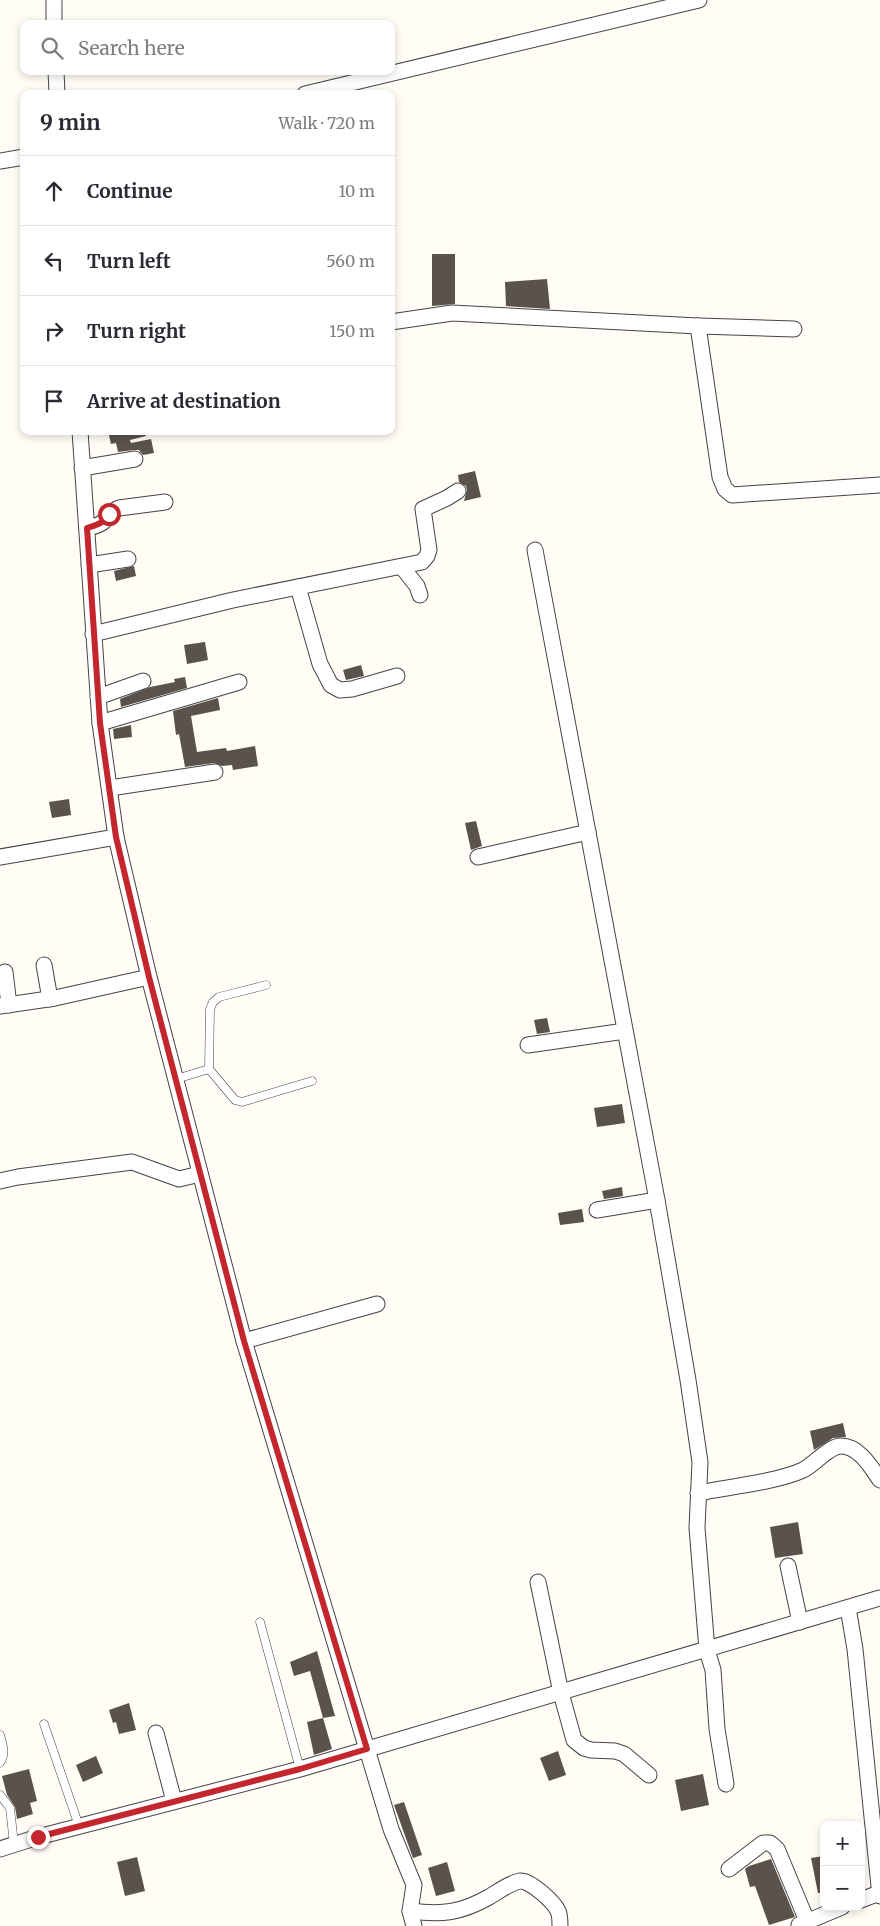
<!DOCTYPE html>
<html lang="en">
<head>
<meta charset="utf-8">
<style>
	body { margin:0; font-family:Merriweather,serif; background:#f2f2f3; color:#2b2b33 }
	.controls { position:absolute; right:15px; bottom:15px; display:grid; overflow:hidden; border-radius:10px; box-shadow:0 2px 8px #0003 }
	.controls button { width:45px; height:45px; display:grid; place-items:center; padding:0; border:0; border-bottom:1px solid #e1e1e2; background:#fff; color:#2b2b33; font:25px sans-serif }
	.stop { position:absolute; width:15px; height:15px; margin:-11px; border:4px solid #c4262e; border-radius:50%; background:#fff }
	.stop.end { background:#c4262e; border-color:#fff; box-shadow:0 1px 5px #0008 }
	.list { margin:0; padding:0; list-style:none }
	h2 { display:flex; justify-content:space-between; align-items:center; height:65px; margin:0; padding:0 20px; font-size:21px }
	h2 small { font-size:16px; font-weight:400; color:#7c7c81 }
	.list li { display:grid; grid-template-columns:32px 1fr auto; gap:15px; align-items:center; box-sizing:border-box; height:70px; padding:0 20px; border-top:1px solid #e1e1e2 }
	.list b { display:block; font-size:19px; white-space:nowrap }
	.list em { font-size:16px; font-style:normal; color:#7c7c81 }
	.icon { flex:none; width:28px; height:28px; fill:none; stroke:currentColor; stroke-width:2; stroke-linecap:round; stroke-linejoin:round }
	.map { position:relative; flex:none; width:880px; height:1926px; overflow:hidden }
	.search { position:absolute; background:#fff; box-shadow:0 2px 8px #0003; left:20px; top:20px; width:375px; height:55px; display:flex; align-items:center; gap:12px; box-sizing:border-box; padding:0 18px; border-radius:10px; color:#7c7c81; font-size:19px }
	.panel { position:absolute; background:#fff; box-shadow:0 2px 8px #0003; left:20px; top:90px; width:375px; height:345px; border-radius:10px }
	.map>svg:first-child { display:block }
	.building { fill:#5a524d }
	.lines { fill:none; stroke-linecap:round; stroke-linejoin:round }
	.lane-casing { stroke:#444; stroke-width:9 }
	.street-casing { stroke:#444; stroke-width:17 }
	.lane { stroke:#fff; stroke-width:8 }
	.street { stroke:#fff; stroke-width:15 }
	.route { stroke:#c4262e; stroke-width:6 }
</style>
</head>
<body>
<div class="map">
<svg width="880" height="1926" viewBox="0 0 880 1926">
	<rect width="100%" height="100%" fill="#fffdf5"/>
	<!-- building -->
	<g class="building">
		<polygon points="432,254 455,254 455,304 432,306"/>
		<polygon points="547,279 550,309 506,306 505,282"/>
		<polygon points="108,431 145,431 146,436 130,440 131,443 151,439 154,453 143,455 139,450 134,450 118,452 116,443 111,444"/>
		<polygon points="475,471 481,497 464,501 467,490 466,486 459,482 458,475"/>
		<polygon points="134,566 136,576 116,581 114,571"/>
		<polygon points="205,642 208,660 187,664 184,645"/>
		<polygon points="361,665 364,676 346,680 343,670"/>
		<polygon points="185,677 187,688 121,707 120,699 150,687 175,682 174,679"/>
		<polygon points="218,698 220,710 191,716 197,752 226,748 227,751 255,746 258,766 233,770 232,765 222,766 214,763 185,767 179,734 176,735 173,711"/>
		<polygon points="131,725 132,737 114,739 113,729"/>
		<polygon points="69,799 71,815 52,818 49,802"/>
		<polygon points="476,821 482,846 471,850 465,823"/>
		<polygon points="547,1018 550,1032 537,1034 534,1020"/>
		<polygon points="622,1104 625,1123 597,1127 594,1108"/>
		<polygon points="622,1187 623,1196 604,1199 602,1191"/>
		<polygon points="582,1209 584,1222 560,1225 558,1213"/>
		<polygon points="843,1423 846,1437 833,1438 814,1450 810,1431"/>
		<polygon points="798,1522 803,1554 775,1558 770,1527"/>
		<polygon points="317,1651 335,1716 323,1718 310,1671 294,1676 290,1662"/>
		<polygon points="129,1703 136,1730 119,1734 116,1722 113,1723 109,1710"/>
		<polygon points="323,1718 332,1749 314,1755 307,1722"/>
		<polygon points="558,1751 566,1775 549,1781 540,1758"/>
		<polygon points="96,1756 103,1773 83,1782 76,1765"/>
		<polygon points="29,1769 37,1801 30,1803 33,1814 17,1819 15,1807 7,1795 2,1776"/>
		<polygon points="703,1774 709,1805 681,1811 675,1780"/>
		<polygon points="404,1802 422,1855 413,1858 394,1805"/>
		<polygon points="824,1856 824,1893 818,1893 811,1858"/>
		<polygon points="137,1857 145,1891 125,1896 117,1862"/>
		<polygon points="771,1859 795,1917 769,1925 755,1886 750,1887 745,1869 749,1866"/>
		<polygon points="447,1862 455,1891 436,1896 428,1868"/>
	</g>
	<g class="lines">
		<!-- lane casing -->
		<g class="lane-casing">
			<g id="lane">
				<polyline points="209,1069 210,1009 213,1002 219,997 266,985"/>
				<polyline points="176,1079 209,1069 235,1100 242,1102 312,1081"/>
				<polyline points="260,1622 300,1769"/>
				<polyline points="44,1724 79,1826"/>
				<path d="M0 1735C3 1746 6 1753 0 1763"/>
				<polyline points="0,1795 10,1808 14,1844"/>
			</g>
		</g>
		<!-- street casing -->
		<g class="street-casing">
			<g id="street">
				<polyline points="54,24 54,0"/>
				<polyline points="56,71 57,94"/>
				<polyline points="305,94 699,0"/>
				<polyline points="0,161 24,157"/>
				<polyline points="391,322 452,313 698,326 794,329"/>
				<polyline points="698,326 720,477 725,489 732,495 880,485"/>
				<polyline points="80,431 100,723 116,837 149,977 244,1341 391,1829 414,1885 410,1911 414,1926"/>
				<polyline points="82,468 135,459"/>
				<path d="M87 528C92 527 98 526 103 522 109 517 110 511 119 508L165 502"/>
				<polyline points="535,550 657,1200 688,1380 700,1462 697,1528 707,1650 713,1670 717,1729 726,1784"/>
				<polyline points="89,565 128,559"/>
				<polyline points="402,567 417,586 420,595"/>
				<polyline points="298,587 320,664 331,685 340,690 352,689 397,676"/>
				<polyline points="93,634 233,600 422,562 427,556 429,550 423,509 447,498 458,491"/>
				<polyline points="98,697 143,681"/>
				<polyline points="100,723 239,682"/>
				<polyline points="110,788 215,772"/>
				<polyline points="0,857 116,837"/>
				<polyline points="478,857 588,832"/>
				<polyline points="44,965 50,999"/>
				<polyline points="5,972 9,1005"/>
				<polyline points="0,1006 55,998 149,977"/>
				<polyline points="528,1045 625,1031"/>
				<polyline points="0,1181 18,1177 132,1162 179,1179 200,1174"/>
				<polyline points="597,1210 657,1200"/>
				<polyline points="244,1341 377,1304"/>
				<path d="M698 1493C728 1487 777 1482 803 1470 815 1464 829 1446 841 1446 859 1446 871 1467 880 1480"/>
				<polyline points="788,1566 800,1622"/>
				<polyline points="538,1582 561,1693 574,1740 584,1748 591,1750 615,1751 624,1754 649,1775"/>
				<polyline points="848,1608 855,1649 880,1896"/>
				<polyline points="156,1733 174,1801"/>
				<polyline points="0,1849 38,1837 300,1769 880,1598"/>
				<polyline points="729,1869 763,1843 770,1843 777,1849 807,1921"/>
				<polyline points="861,1900 879,1893"/>
				<path d="M410 1911C442 1915 461 1913 489 1897 498 1892 509 1883 520 1881 530 1880 554 1902 558 1911 560 1915 560 1921 560 1926"/>
				<polyline points="799,1925 842,1907"/>
			</g>
		</g>
		<!-- lane -->
		<use href="#lane" class="lane"/>
		<!-- street -->
		<use href="#street" class="street"/>
	</g>
	<g class="lines">
		<!-- route -->
		<path class="route" d="M38 1837 300 1769 367 1749 244 1341 149 977 116 837 100 723 87 528C96 525 103 524 109 514"/>
	</g>
</svg>
<div class="controls">
<button>+</button>
<button>−</button>
</div>
<div class="stop" style="left:109px;top:514px"></div>
<div class="stop end" style="left:38px;top:1837px"></div>
<div class="search"><svg class="icon" aria-label="search" viewBox="0 0 24 24"><circle cx="10" cy="10" r="6"/><path d="M15 15l6 6"/></svg>Search here</div>
<section class="panel">
<h2>9 min<small>Walk · 720 m</small></h2>
<ul class="list">
<li><svg class="icon" aria-label="ahead" viewBox="0 0 24 24"><path d="M12 20V5M6 11l6-6 6 6"/></svg><div><b>Continue</b></div><em>10 m</em></li>
<li><svg class="icon" aria-label="left" viewBox="0 0 24 24"><path d="M17 20v-9H6M10 6l-5 5 5 5"/></svg><div><b>Turn left</b></div><em>560 m</em></li>
<li><svg class="icon" aria-label="right" viewBox="0 0 24 24"><path d="M7 20v-9h11M14 6l5 5-5 5"/></svg><div><b>Turn right</b></div><em>150 m</em></li>
<li><svg class="icon" aria-label="arrive" viewBox="0 0 24 24"><path d="M6 21V4h12l-3 4 3 4H6"/></svg><div><b>Arrive at destination</b></div></li>
</ul>
</section>
</div>
</body>
</html>
